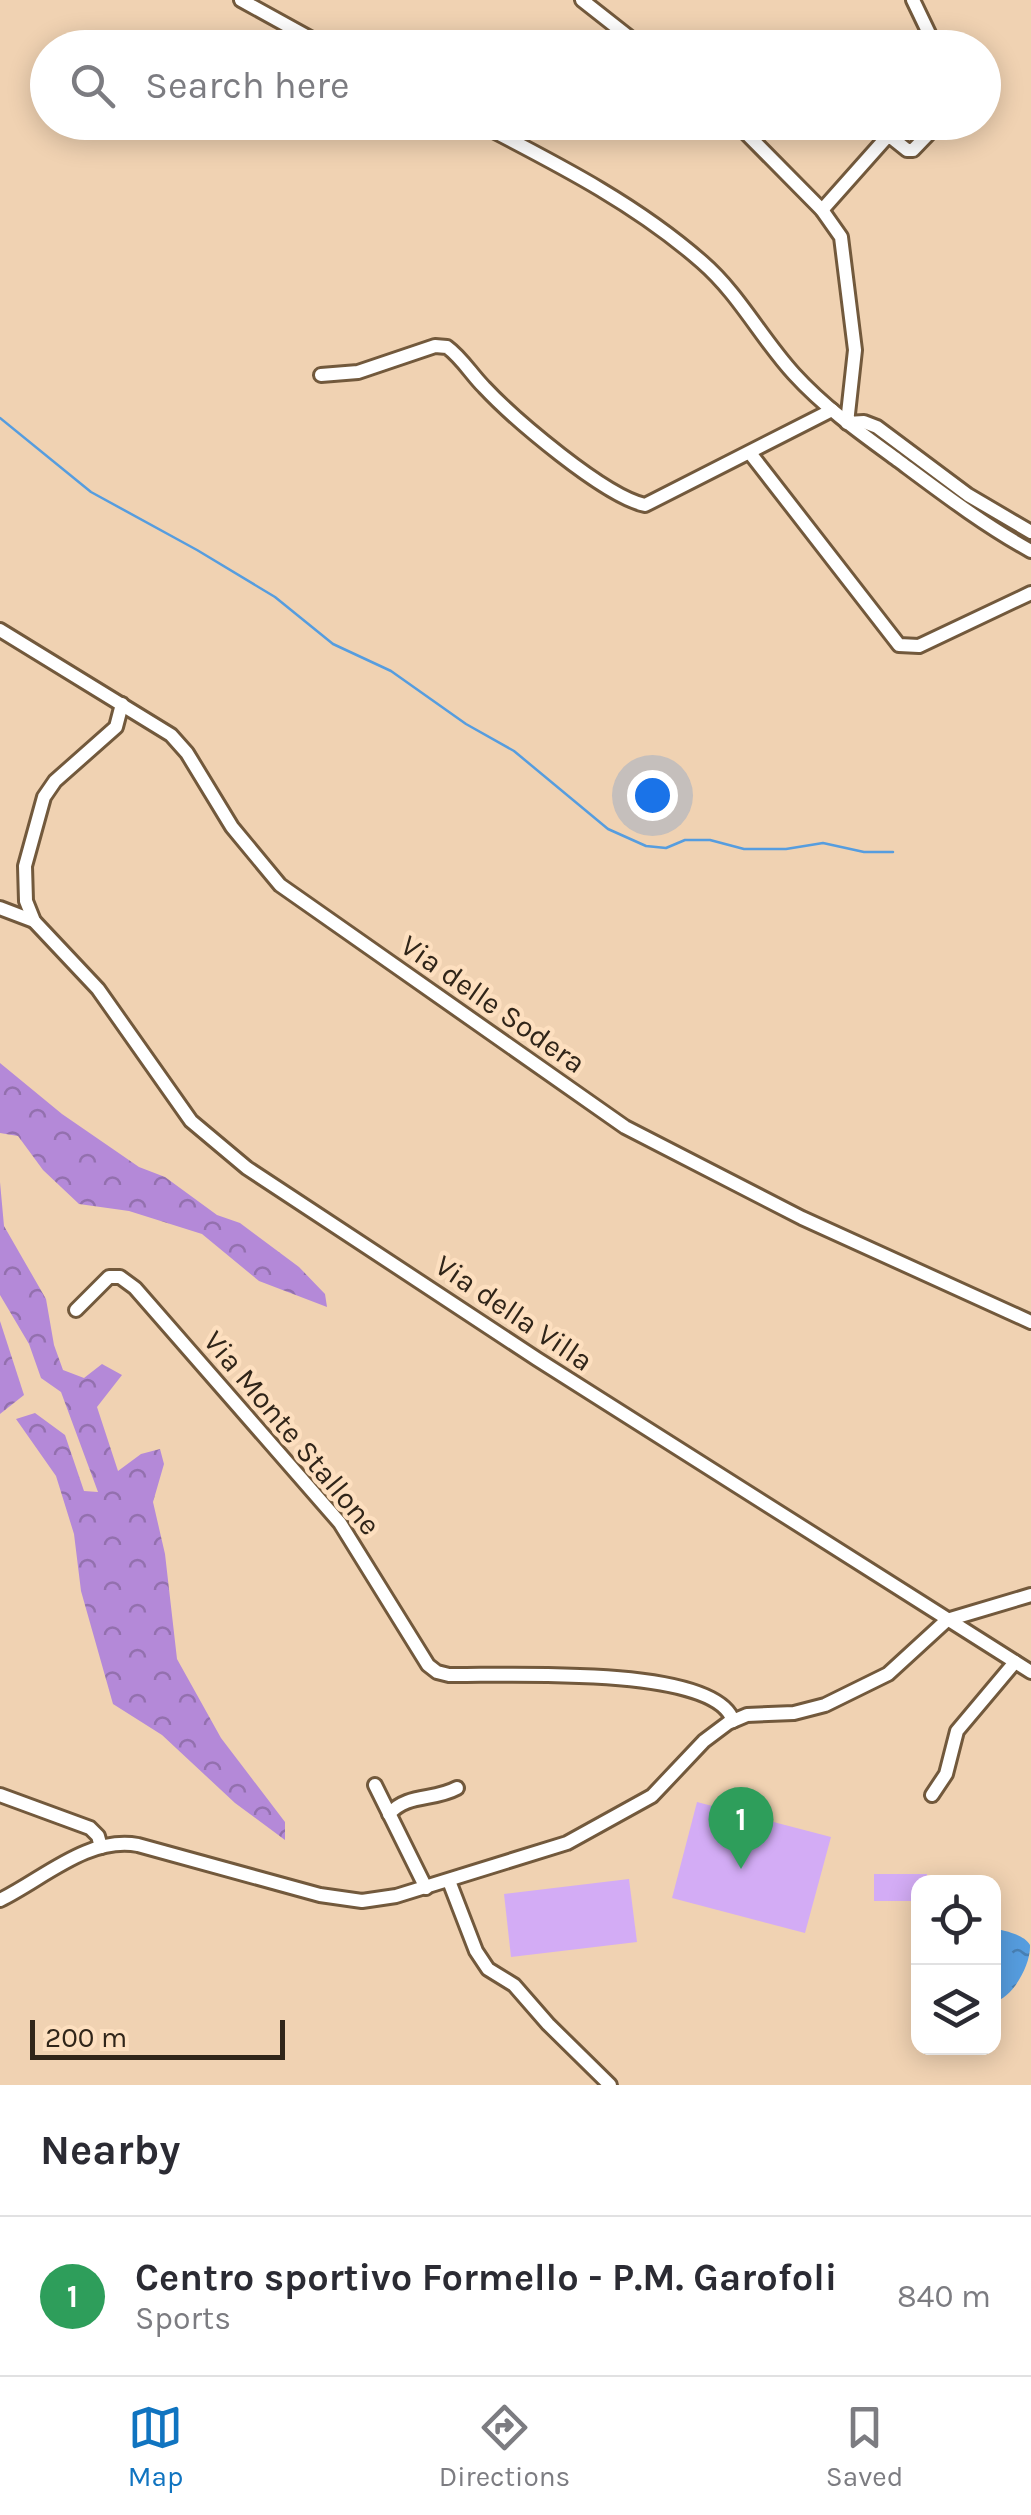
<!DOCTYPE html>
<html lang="en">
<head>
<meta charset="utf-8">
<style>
	body { margin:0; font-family:Karla,sans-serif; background:#f7f7f7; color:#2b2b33 }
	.controls { position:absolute; right:30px; bottom:30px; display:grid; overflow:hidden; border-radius:20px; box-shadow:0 5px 25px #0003 }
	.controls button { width:90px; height:90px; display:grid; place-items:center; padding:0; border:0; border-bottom:2px solid #e1e1e2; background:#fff; color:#2b2b33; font:50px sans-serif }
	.scale { position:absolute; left:30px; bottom:25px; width:255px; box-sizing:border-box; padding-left:10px; border:5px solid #302519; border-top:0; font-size:28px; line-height:35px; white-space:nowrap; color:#302519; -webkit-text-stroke:8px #fddfbf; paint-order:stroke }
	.you { position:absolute; left:652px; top:795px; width:35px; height:35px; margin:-25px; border:8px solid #fff; border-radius:50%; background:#1a73e8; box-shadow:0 0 0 15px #1a73e833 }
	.badge { display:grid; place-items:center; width:65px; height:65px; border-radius:50%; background:#1074c0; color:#fff; font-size:32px; font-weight:700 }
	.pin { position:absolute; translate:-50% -82px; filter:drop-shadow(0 2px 5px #0008) }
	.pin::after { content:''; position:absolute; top:52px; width:35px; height:30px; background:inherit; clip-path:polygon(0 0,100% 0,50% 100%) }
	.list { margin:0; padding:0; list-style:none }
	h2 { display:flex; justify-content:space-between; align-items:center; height:130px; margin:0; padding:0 40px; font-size:42px }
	h2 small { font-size:32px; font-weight:400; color:#7c7c81 }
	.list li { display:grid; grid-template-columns:65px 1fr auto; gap:30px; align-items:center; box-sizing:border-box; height:160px; padding:0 40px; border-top:2px solid #e1e1e2 }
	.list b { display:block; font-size:38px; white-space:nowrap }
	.list p { margin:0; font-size:32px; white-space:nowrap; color:#7c7c81 }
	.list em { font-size:32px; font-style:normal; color:#7c7c81 }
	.icon { flex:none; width:55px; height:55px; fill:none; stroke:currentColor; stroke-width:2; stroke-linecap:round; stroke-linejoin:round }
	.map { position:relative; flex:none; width:1031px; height:2085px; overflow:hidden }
	.search { position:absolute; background:#fff; box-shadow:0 5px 25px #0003; left:30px; right:30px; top:30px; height:110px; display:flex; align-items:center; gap:25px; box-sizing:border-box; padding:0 35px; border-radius:55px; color:#7c7c81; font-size:38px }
	.sheet { height:290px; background:#fff }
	nav { display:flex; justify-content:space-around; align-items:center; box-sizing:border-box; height:140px; border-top:2px solid #e1e1e2; background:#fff; font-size:28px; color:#7c7c81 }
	nav a { display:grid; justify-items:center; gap:5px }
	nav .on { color:#1074c0 }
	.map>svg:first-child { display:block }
	.forest { fill:url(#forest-crowns) }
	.pitch { fill:#d3acf5 }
	.water { fill:url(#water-ripples) }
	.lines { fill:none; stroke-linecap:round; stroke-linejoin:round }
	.stream { stroke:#569ddf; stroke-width:2.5 }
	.minor-casing { stroke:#72593c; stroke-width:18 }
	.minor { stroke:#fff; stroke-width:12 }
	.labels { text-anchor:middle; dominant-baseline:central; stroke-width:9; stroke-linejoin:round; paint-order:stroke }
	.street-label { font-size:30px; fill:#302519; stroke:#fddfbf }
</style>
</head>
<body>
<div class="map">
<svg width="1031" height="2085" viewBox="0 0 1031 2085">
	<defs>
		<pattern id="forest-crowns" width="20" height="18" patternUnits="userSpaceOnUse" patternTransform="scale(2.5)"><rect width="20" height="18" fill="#b489d8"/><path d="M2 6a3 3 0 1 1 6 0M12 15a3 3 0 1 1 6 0" fill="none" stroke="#9370ae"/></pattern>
		<pattern id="water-ripples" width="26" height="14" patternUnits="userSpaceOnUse" patternTransform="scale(2.5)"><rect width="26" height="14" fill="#569ddf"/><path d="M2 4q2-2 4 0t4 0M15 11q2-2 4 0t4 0" fill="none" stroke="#4880b4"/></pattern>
	</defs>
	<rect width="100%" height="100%" fill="#f0d2b2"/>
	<!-- forest -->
	<g class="forest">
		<polygon points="0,1063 62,1114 139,1167 165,1177 217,1215 240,1223 299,1267 325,1294 327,1307 259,1281 202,1234 129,1211 79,1204 43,1170 18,1136 0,1133"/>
		<polygon points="0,1182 4,1226 46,1299 54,1345 63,1370 84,1378 102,1364 122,1375 97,1407 118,1471 141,1454 160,1449 164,1464 153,1502 165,1554 177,1659 221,1738 285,1822 285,1840 235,1803 162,1735 113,1704 81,1591 74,1534 56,1476 16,1419 35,1413 65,1435 84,1491 98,1492 61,1392 41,1378 29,1344 0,1295"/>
		<polygon points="0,1321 24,1395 0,1414"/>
	</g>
	<!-- pitch -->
	<g class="pitch">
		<polygon points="697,1802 831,1837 805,1933 672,1898"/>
		<polygon points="874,1874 927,1874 927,1882 918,1882 918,1901 874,1901"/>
		<polygon points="629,1879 637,1942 511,1957 504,1894"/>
	</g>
	<!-- water -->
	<path class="water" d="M994 1928C1004 1931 1024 1934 1030 1945 1031 1966 1012 1998 994 2002Z"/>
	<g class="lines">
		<!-- stream -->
		<polyline class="stream" points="0,418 91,492 197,550 275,597 333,644 391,671 466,724 514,751 608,829 646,846 666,848 685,840 710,840 744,849 786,849 823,843 864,852 893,852"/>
		<!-- minor casing -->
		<g class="minor-casing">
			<g id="minor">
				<polyline points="241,0 328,48"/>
				<polyline points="582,0 643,48"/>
				<polyline points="913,0 936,48"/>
				<path d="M476 122C555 163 635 203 702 262 739 294 761 338 794 374 825 408 862 434 899 461 942 493 984 525 1031 551"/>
				<polyline points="735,122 822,210 841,237 855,350 847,423 864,422 877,427 968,495 1031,532"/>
				<polyline points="822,210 886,138 892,138 907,150 913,150 940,122"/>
				<path d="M321 375 358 372 435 346 447 347C462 358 471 374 484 387 514 419 604 496 645 505L832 410"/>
				<polyline points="750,453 899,645 919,646 1031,593"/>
				<polyline points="0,630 171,735 187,753 232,827 280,885 625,1127 802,1218 1031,1322"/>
				<polyline points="122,704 116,727 55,781 44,797 25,866 26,901 34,921 98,989 191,1121 247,1168 537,1359 1031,1672"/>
				<polyline points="0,908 34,921"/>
				<path d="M76 1310 109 1277H120L135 1288 340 1523 428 1665 437 1672 449 1675C501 1676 716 1664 733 1721"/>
				<polyline points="375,1785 426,1888"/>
				<polyline points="0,1795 90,1828 98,1836 101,1847"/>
				<polyline points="932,1795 946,1774 957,1731 1015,1662"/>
				<path d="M389 1814C408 1793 433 1801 457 1788"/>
				<polyline points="449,1881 476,1951 488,1969 514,1985 548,2024 610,2085"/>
				<path d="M0 1900C43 1879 88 1836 138 1845L320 1895 362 1901 396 1896 567 1843 652 1796 704 1741 728 1723 747 1715 794 1713 825 1705 888 1674 947 1620 1031 1595"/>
			</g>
		</g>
		<!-- minor -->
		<use href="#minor" class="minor"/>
	</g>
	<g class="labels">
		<!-- street labels -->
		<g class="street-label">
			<text transform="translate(493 1004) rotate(35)">Via delle Sodera</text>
			<text transform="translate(514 1313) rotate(34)">Via della Villa</text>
			<text transform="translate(292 1433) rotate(50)">Via Monte Stallone</text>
		</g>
	</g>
</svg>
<div class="controls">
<button><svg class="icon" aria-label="locate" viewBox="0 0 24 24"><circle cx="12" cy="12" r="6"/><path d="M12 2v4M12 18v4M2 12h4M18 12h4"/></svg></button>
<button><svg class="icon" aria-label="layers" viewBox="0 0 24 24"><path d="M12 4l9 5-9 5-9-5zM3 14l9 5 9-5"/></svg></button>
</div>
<div class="scale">200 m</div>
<div class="you"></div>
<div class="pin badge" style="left:741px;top:1869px;background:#2e9e5b">1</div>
<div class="search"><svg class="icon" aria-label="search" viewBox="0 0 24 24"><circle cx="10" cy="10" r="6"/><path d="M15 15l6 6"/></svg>Search here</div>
</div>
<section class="sheet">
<h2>Nearby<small></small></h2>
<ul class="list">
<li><span class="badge" style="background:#2e9e5b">1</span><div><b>Centro sportivo Formello - P.M. Garofoli</b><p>Sports</p></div><em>840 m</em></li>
</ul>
</section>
<nav>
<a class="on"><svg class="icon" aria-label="map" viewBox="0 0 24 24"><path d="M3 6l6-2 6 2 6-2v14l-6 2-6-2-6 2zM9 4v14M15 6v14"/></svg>Map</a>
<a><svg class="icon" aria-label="directions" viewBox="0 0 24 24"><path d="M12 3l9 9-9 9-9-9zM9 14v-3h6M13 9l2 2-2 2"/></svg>Directions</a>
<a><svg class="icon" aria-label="saved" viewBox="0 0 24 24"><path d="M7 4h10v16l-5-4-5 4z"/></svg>Saved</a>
</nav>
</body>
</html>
